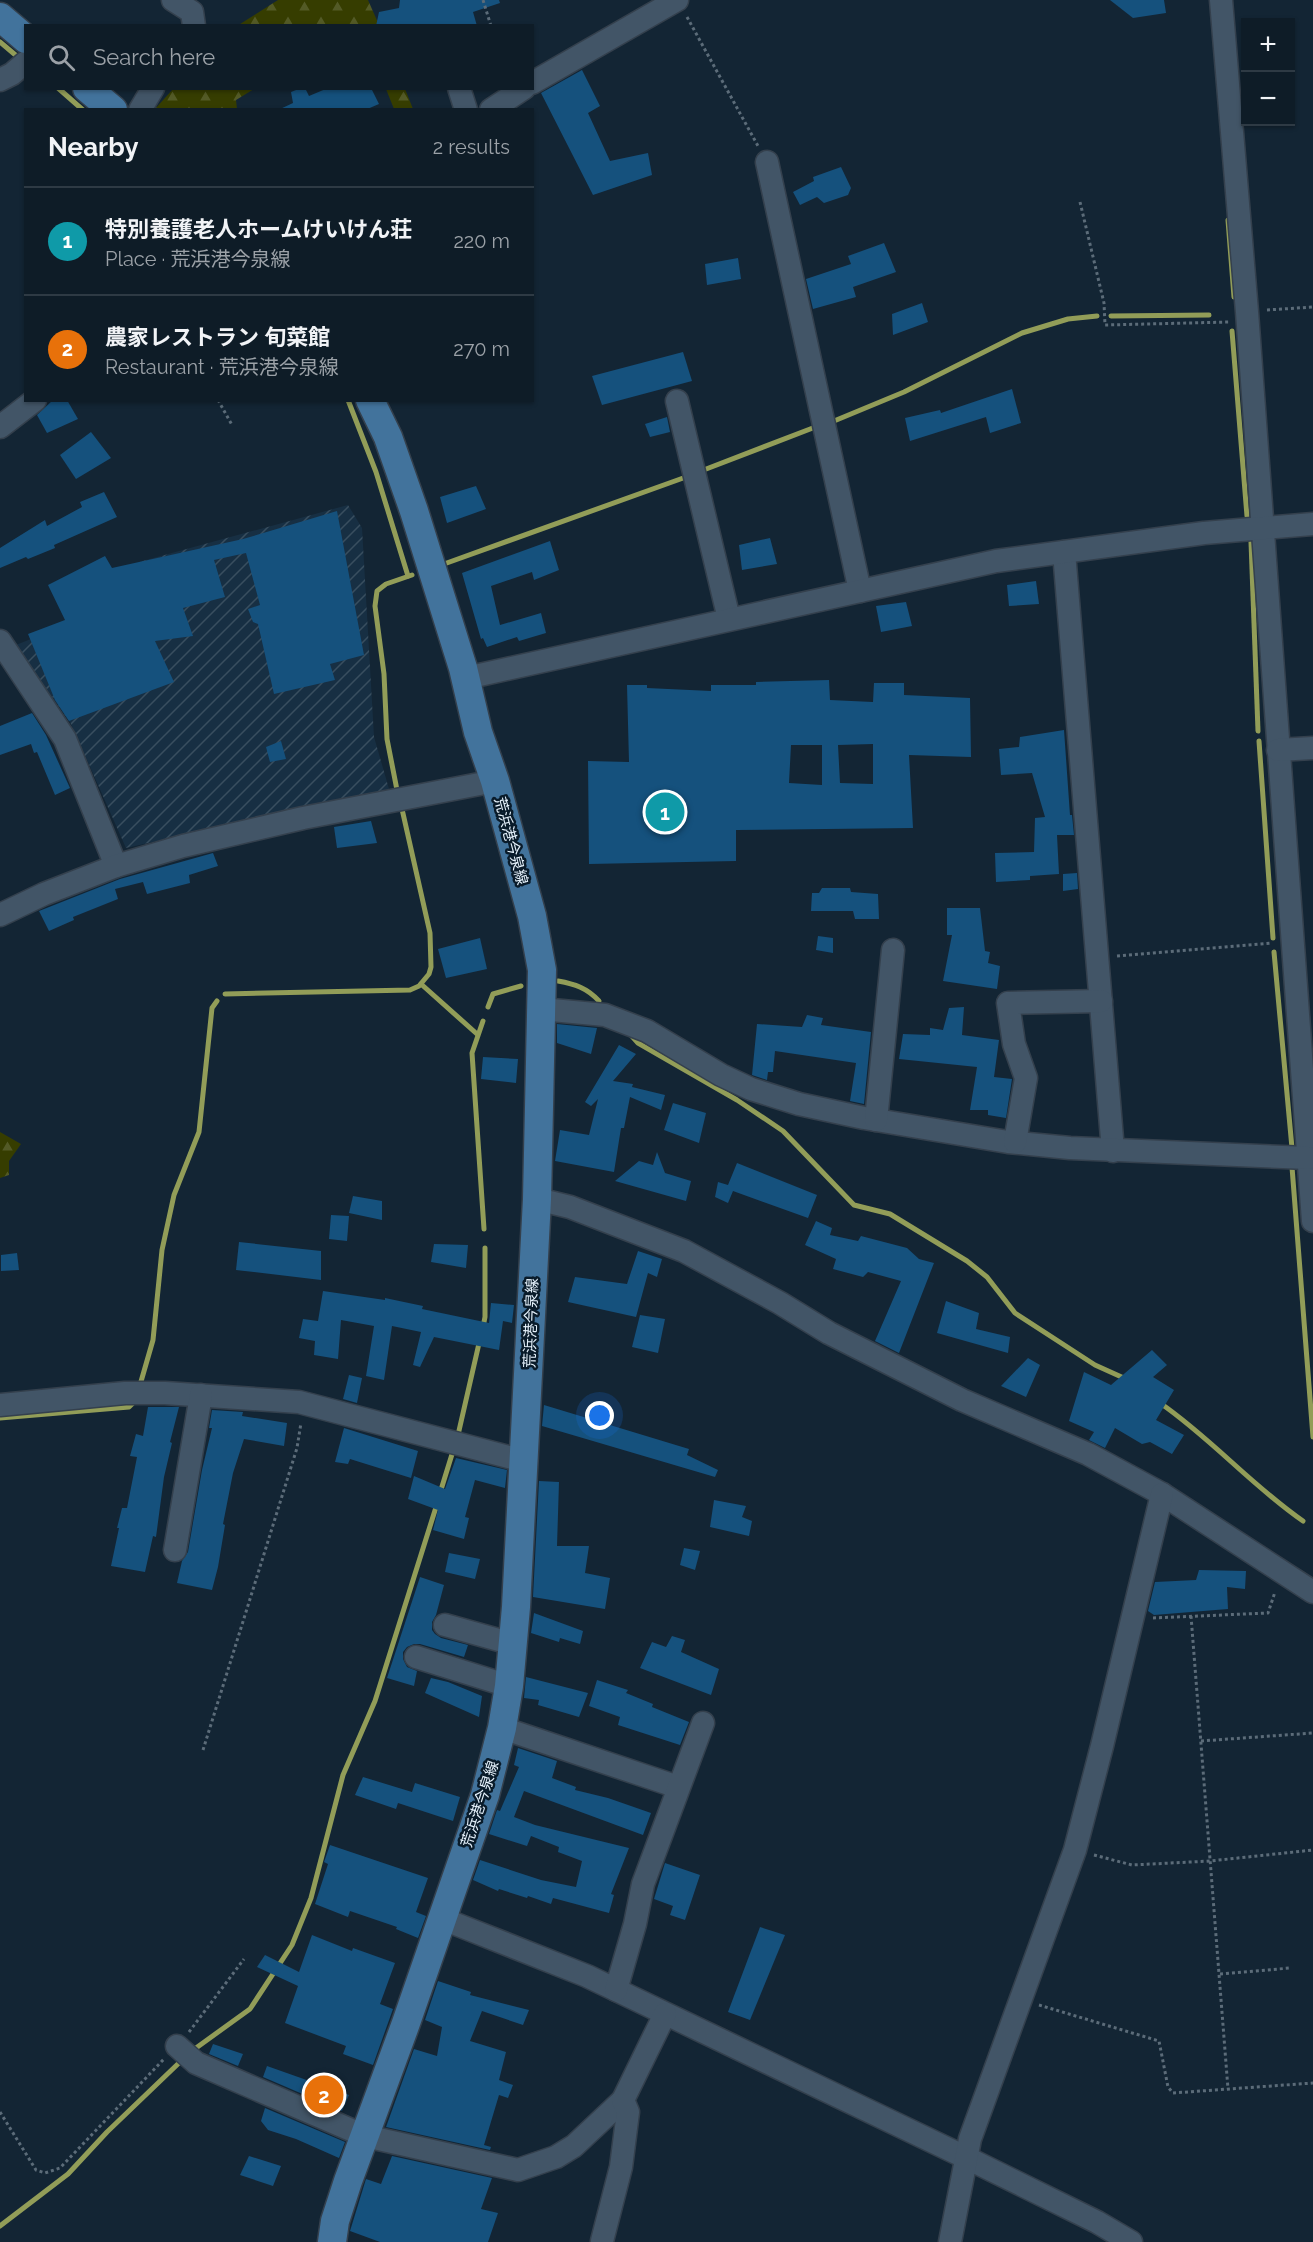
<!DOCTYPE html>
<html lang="en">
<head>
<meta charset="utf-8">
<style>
	body { margin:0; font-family:Raleway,"Noto Sans JP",sans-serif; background:#17252f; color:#f1f3f6 }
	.controls { position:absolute; right:18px; top:18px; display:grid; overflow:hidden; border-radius:0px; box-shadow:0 2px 4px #0004 }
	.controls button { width:54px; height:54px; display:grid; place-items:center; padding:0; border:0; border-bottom:2px solid #2e3a44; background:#0e1c27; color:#f1f3f6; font:30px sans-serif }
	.you { position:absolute; left:600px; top:1416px; width:21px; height:21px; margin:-15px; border:4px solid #fff; border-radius:50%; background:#1a73e8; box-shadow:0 0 0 9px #1a73e833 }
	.badge { display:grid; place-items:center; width:39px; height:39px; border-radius:50%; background:#2563eb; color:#fff; font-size:20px; font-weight:700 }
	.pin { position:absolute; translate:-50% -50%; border:3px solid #fff; box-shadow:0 2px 6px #0006 }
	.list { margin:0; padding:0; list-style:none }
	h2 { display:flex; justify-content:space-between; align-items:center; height:78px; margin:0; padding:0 24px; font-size:26px }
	h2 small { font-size:20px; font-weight:400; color:#9ba1a7 }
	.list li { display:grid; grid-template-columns:39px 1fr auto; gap:18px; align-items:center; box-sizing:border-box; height:108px; padding:0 24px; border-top:2px solid #2e3a44 }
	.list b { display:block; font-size:22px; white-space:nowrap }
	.list p { margin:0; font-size:20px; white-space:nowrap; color:#9ba1a7 }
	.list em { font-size:20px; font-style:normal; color:#9ba1a7 }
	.icon { flex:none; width:33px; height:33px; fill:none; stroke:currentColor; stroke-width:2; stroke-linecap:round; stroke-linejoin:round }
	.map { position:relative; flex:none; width:1313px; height:2242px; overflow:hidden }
	.search { position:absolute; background:#0e1c27; box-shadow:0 2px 4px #0004; left:24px; top:24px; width:510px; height:66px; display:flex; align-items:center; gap:15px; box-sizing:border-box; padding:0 21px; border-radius:0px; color:#9ba1a7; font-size:22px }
	.panel { position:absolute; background:#0e1c27; box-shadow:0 2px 4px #0004; left:24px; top:108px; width:510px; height:294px; border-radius:0px }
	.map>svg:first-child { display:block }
	.industrial { fill:url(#industrial-furrows) }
	.forest { fill:url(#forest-firs) }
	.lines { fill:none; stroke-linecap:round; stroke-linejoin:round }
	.stream { stroke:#929d58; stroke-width:5 }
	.building { fill:#15517d; fill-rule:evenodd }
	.minor-casing { stroke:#34404d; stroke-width:25 }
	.major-casing { stroke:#34404d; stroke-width:31 }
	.path { stroke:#5c6c79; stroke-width:3; stroke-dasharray:3 3; stroke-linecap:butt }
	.minor { stroke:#425567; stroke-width:22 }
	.major { stroke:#42739c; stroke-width:28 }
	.labels { text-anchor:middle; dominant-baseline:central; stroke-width:5; stroke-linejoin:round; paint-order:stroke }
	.street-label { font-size:15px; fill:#e7f3fd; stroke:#091b2a }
</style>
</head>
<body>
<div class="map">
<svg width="1313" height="2242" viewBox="0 0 1313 2242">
	<defs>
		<pattern id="industrial-furrows" width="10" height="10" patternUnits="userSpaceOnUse" patternTransform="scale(1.5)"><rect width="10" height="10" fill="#172f43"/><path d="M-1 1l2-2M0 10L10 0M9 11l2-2" fill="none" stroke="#394e5f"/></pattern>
		<pattern id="forest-firs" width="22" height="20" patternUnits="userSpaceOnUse" patternTransform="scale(1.5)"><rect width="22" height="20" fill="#363d00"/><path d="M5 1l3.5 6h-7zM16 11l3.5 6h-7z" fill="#535a26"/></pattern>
	</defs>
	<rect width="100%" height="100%" fill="#132534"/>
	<!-- industrial -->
	<polygon class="industrial" points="348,505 362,528 374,737 389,789 126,848 71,724 16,645 145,593 139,562"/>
	<!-- forest -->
	<g class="forest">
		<polygon points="278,0 368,0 379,25 237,26"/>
		<polygon points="173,89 174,88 254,89 236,100 237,109 155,109"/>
		<polygon points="386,89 405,89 413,109 394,109"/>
		<polygon points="0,1132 21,1144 9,1161 9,1175 0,1178"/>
	</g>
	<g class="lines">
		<!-- stream -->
		<g class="stream">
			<polyline points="0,42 19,58"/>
			<polyline points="58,88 83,110"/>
			<polyline points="1228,220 1234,297"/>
			<polyline points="1111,316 1209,315"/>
			<polyline points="1232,331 1247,516"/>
			<polyline points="348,400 376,472 408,576"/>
			<polyline points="834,421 904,392 1022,333 1068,319 1097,316"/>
			<polyline points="701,471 818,426"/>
			<polyline points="1251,542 1258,731"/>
			<polyline points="444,564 686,477"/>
			<polyline points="1259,741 1273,938"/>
			<polyline points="397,790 387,739 384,674 375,606 377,591 386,584 412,575"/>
			<polyline points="1274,952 1292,1148"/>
			<path d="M558 981C575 984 587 988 599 1001"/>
			<polyline points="421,984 477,1034"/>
			<polyline points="225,994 410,990 419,986 429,974 431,967 430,933 402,809"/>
			<polyline points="488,1007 493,994 521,986"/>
			<polyline points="483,1021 472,1053 484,1229"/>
			<polyline points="630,1034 638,1043 737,1100 783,1131 854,1205 890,1214 967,1261 987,1277 1015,1313 1095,1365 1126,1379"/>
			<polyline points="1292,1167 1313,1437"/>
			<polyline points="483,1327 485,1317 485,1248"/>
			<polyline points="140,1385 153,1340 162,1250 174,1195 199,1132 212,1008 217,1001"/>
			<path d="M1160 1403C1211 1438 1252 1486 1303 1521"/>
			<polyline points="0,1418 129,1407 135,1401"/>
			<polyline points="458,1435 480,1339"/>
			<polyline points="440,1493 453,1451"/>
			<polyline points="196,2048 250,2009 292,1945 311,1898 343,1775 375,1701 437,1504"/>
			<polyline points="0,2226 68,2174 107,2132 181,2061"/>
		</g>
	</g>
	<!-- building -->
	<g class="building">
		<polygon points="400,0 499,0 500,3 473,12 477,26 376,26 379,12 399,8"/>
		<polygon points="1110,0 1164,0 1166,13 1133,18"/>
		<polygon points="582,70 600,106 588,113 610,161 648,153 652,175 593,195 541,93"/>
		<polygon points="301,88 305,88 309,96 328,88 371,88 379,104 365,110 278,110 293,103 291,92"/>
		<polygon points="841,167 851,188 848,195 824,203 817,197 800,205 793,192 814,181 813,177"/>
		<polygon points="884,243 896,272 853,287 856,297 813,309 806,279 851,264 848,256"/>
		<polygon points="738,258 741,279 707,285 705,264"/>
		<polygon points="922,303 928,322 893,335 892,314"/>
		<polygon points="683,352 692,381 602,405 592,376"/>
		<polygon points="1012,389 1021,423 990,433 986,417 910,441 905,418 940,410 941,413"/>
		<polygon points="53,400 67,400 78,419 47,433 37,415"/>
		<polygon points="667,417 670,432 650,437 645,424"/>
		<polygon points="91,432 111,458 76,479 60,455"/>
		<polygon points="476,486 486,509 447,523 440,497"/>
		<polygon points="104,492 117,517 54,545 55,548 28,559 26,557 0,568 0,548 45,520 47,526 82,507 80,502"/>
		<polygon points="337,511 364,655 330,664 335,680 274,694 258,624 253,622 248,609 260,605 246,553 214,560 225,597 183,608 193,636 155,641 174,682 69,721 55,700 28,634 65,620 48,585 105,556 112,568 243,539"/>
		<polygon points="770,538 777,564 742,570 739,545"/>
		<polygon points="550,541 559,570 534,580 532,572 491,586 500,625 541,613 546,633 519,641 517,637 487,647 483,638 481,639 462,573"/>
		<polygon points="1036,581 1039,604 1009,606 1007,585"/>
		<polygon points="906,602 912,626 881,632 876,606"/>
		<path d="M829 680 830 700 873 702 874 683H904V695L970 698 971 757 909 755 913 828 736 830V861L589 864 588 761 629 762 627 685H647V688L711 691V685H756V682ZM873 744V784L840 783 838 745ZM791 745H822V785L789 783Z"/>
		<polygon points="32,713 46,735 70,788 55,795 37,752 34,753 31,744 0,755 0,726"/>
		<polygon points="1064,730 1070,815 1072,815 1074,835 1057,835 1059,874 1030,876 1030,880 996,882 995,853 1034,852 1035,818 1045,817 1032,773 1001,775 999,749 1019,747 1020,737"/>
		<polygon points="281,741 286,759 270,762 266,747"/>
		<polygon points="371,821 377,843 337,848 334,827"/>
		<polygon points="213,853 218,866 189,875 190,883 147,894 143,882 115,889 118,899 73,917 74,920 49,931 39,911 120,879"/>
		<polygon points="1077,873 1078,889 1063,891 1063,874"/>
		<polygon points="822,888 850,888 851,892 878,894 879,919 855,919 853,911 811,911 812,893 819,893"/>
		<polygon points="947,908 980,908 985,951 990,952 988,963 1000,966 997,989 943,981 952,935 947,935"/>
		<polygon points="818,936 833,938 833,953 816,950"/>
		<polygon points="480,938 487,969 446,978 438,949"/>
		<polygon points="964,1007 962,1035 999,1040 994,1077 1012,1079 1006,1118 988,1115 988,1110 970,1110 977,1067 899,1059 903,1034 930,1035 930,1028 943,1030 949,1008"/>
		<polygon points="807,1015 823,1018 821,1025 871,1032 864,1104 850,1101 856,1063 775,1051 773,1072 768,1072 767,1080 752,1075 757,1024 802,1027"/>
		<polygon points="557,1024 597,1028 591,1054 557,1043"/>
		<polygon points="619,1045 636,1054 613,1081 633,1084 632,1087 665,1095 661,1110 630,1097 624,1128 621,1128 614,1172 555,1161 560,1130 589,1135 598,1099 591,1106 585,1102"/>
		<polygon points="483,1057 518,1059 516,1083 481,1079"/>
		<polygon points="673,1103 706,1113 699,1143 664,1130"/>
		<polygon points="657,1152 665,1173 691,1181 686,1201 615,1181 639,1161 653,1165"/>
		<polygon points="737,1163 817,1195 808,1218 733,1191 728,1203 715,1197 718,1182 728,1185"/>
		<polygon points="353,1196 382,1201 382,1220 349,1213"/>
		<polygon points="331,1215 349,1216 347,1241 329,1239"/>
		<polygon points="816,1221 832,1228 830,1235 858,1241 861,1236 907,1248 919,1259 934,1263 899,1353 875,1341 901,1281 868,1272 863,1277 833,1269 836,1259 805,1245"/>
		<polygon points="239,1242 321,1251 321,1280 236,1270"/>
		<polygon points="434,1244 468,1245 466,1268 431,1262"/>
		<polygon points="638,1251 662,1259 657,1277 648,1273 636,1317 568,1302 575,1277 627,1284"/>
		<polygon points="17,1253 19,1270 1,1271 1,1255"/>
		<polygon points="323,1291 385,1300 385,1298 423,1306 422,1309 489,1323 491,1303 514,1305 512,1323 503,1321 499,1350 434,1337 420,1367 413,1365 421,1332 392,1326 384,1380 366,1376 374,1326 341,1320 338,1359 314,1355 315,1341 299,1338 303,1319 318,1321"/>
		<polygon points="946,1301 979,1313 976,1329 1010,1337 1008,1353 937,1333"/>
		<polygon points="640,1315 665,1319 658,1353 632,1347"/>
		<polygon points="1152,1350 1167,1365 1153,1377 1174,1390 1156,1420 1184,1435 1172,1454 1150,1442 1142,1444 1115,1428 1105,1448 1089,1440 1094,1432 1069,1421 1084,1372 1111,1385"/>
		<polygon points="1028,1358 1040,1365 1026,1397 1001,1386"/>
		<polygon points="349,1375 362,1378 357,1403 343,1399"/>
		<polygon points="544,1405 689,1449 687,1455 718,1470 715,1477 542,1426"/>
		<polygon points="148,1407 179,1407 170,1442 172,1443 164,1477 156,1537 153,1536 145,1572 111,1566 119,1528 117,1528 122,1508 127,1508 137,1457 130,1456 136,1434 143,1436"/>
		<polygon points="212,1410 243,1412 242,1416 287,1423 284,1446 244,1439 233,1473 223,1524 225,1525 218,1567 212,1590 177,1583 182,1561 188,1552 202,1470 212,1428 209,1428"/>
		<polygon points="344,1428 418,1451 411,1478 350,1459 348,1464 335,1462"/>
		<polygon points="456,1458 507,1470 505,1488 475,1480 465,1517 469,1518 464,1539 433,1530 438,1510 408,1499 414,1476 445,1489"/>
		<polygon points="539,1481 559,1482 557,1546 589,1546 585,1573 610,1578 605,1609 533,1597"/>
		<polygon points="714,1500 746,1506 742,1517 752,1521 749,1536 710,1527"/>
		<polygon points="684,1548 700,1551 695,1570 680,1565"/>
		<polygon points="449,1553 480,1559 475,1579 445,1572"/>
		<polygon points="1199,1570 1246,1571 1245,1589 1227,1587 1228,1609 1154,1615 1148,1611 1155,1582 1196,1580"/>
		<polygon points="420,1577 444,1585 436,1615 432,1622 432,1630 435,1634 441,1638 468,1645 464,1657 420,1644 414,1644 407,1647 403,1652 403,1659 407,1667 417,1671 414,1686 387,1678"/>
		<polygon points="534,1613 583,1631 580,1644 560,1638 559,1642 531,1633"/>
		<polygon points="672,1636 685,1640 681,1652 719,1669 711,1695 640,1668 652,1642 666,1647"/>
		<polygon points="526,1677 588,1693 579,1717 538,1705 539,1700 524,1698"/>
		<polygon points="431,1678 448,1682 482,1696 479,1717 425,1693"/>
		<polygon points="597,1680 628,1690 626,1693 653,1704 652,1707 689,1722 680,1745 618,1725 620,1717 589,1706"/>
		<polygon points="518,1748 557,1761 552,1778 576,1787 575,1790 608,1798 651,1813 643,1835 524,1791 514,1817 535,1825 629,1848 611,1894 614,1895 609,1913 553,1898 551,1904 528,1896 527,1898 499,1889 498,1891 473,1880 480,1860 541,1880 576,1887 582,1861 558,1852 559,1847 531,1836 527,1846 489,1834 497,1810 500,1811 519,1767 514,1765"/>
		<polygon points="363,1777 412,1792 415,1783 460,1797 453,1821 398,1803 396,1809 355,1795"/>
		<polygon points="330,1845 428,1878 416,1912 426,1916 418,1938 396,1929 397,1927 350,1911 348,1917 315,1904 328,1864 324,1862"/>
		<polygon points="665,1863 700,1875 685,1920 670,1915 673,1906 654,1899"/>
		<polygon points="760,1927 785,1935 750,2020 728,2012"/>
		<polygon points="312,1935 352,1951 353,1948 395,1963 380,2004 393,2009 373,2065 343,2054 346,2046 285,2023 298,1986 257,1967 265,1955 299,1972"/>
		<polygon points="438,1981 471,1992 470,1995 529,2010 523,2025 482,2011 470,2041 506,2052 499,2080 513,2085 508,2098 499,2095 484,2145 491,2147 490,2150 386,2127 414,2049 437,2056 442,2027 425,2020"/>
		<polygon points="213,2044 243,2054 238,2066 209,2054"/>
		<polygon points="267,2066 349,2095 342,2111 263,2077"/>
		<polygon points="265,2108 345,2142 339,2158 296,2139 268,2130 261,2121"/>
		<polygon points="249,2156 281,2166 273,2186 240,2175"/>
		<polygon points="392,2156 492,2178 481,2209 498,2213 488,2242 380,2242 350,2231 366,2179 381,2184"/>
	</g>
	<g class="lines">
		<!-- minor casing -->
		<g class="minor-casing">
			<g id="minor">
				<polyline points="173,0 192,12 194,26"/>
				<polyline points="1221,0 1247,312 1313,1221"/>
				<polyline points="0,80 12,74 26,62"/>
				<polyline points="532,83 677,0"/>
				<polyline points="459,88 466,110"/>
				<polyline points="140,110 153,88"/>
				<polyline points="491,110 524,88"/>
				<polyline points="767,162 860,591"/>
				<polyline points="677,401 729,619"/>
				<polyline points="0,427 35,400"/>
				<polyline points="1064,552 1113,1151"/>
				<polyline points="0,641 65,739 116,866"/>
				<polyline points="466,678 996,561 1204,533 1313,524"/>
				<polyline points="1278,750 1313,748"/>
				<polyline points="0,915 44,894 116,866 183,846 303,818 495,781"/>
				<polyline points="541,1009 605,1015 647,1031 721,1075 751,1089 799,1104 864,1118 1008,1142 1070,1148 1308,1158"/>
				<polyline points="876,1120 893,950"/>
				<polyline points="1015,1142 1026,1078 1014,1044 1008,1003 1101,1001"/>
				<polyline points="537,1199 570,1207 684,1251 780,1303 829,1333 962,1400 1088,1454 1162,1494 1313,1592"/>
				<polyline points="0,1405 125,1393 165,1393 299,1402 524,1461"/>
				<polyline points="175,1550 201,1395"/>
				<polyline points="445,1625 513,1644"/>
				<polyline points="416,1657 509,1686"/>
				<polyline points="502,1728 678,1787"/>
				<polyline points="443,1919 587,1976 967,2158 1097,2222 1131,2242"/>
				<polyline points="616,1990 635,1924 643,1884 703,1723"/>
				<polyline points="177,2046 196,2063 365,2136 518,2170 556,2157 574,2146 623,2100"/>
				<polyline points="602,2241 621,2167 628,2112 623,2100 665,2014"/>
				<polyline points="950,2242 970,2139 1075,1850 1102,1746 1162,1494"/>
			</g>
		</g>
		<!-- major casing -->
		<g class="major-casing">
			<g id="major">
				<polyline points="0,17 26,39"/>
				<polyline points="87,88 113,110"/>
				<polyline points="332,2242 335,2221 348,2181 406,2023 485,1795 502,1728 509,1686 516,1607 537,1199 542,970 532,916 495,781 478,732 463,668 414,511 388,437 370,400"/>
			</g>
		</g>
		<!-- path -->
		<g class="path">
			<polyline points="483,0 491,26"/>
			<polyline points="687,17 758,146"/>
			<polyline points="1080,202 1104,303 1105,325 1230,322"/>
			<polyline points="1267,310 1313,307"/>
			<polyline points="218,400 232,425"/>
			<polyline points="1117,956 1272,943"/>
			<polyline points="1191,1616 1228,2089"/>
			<polyline points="1153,1618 1268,1613 1275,1592"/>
			<polyline points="1201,1741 1313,1733"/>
			<polyline points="203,1750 297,1448 301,1423"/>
			<polyline points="1094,1855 1132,1865 1210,1861 1313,1850"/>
			<polyline points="1220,1974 1290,1968"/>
			<polyline points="1039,2005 1159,2041 1168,2087 1173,2093 1313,2083"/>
			<polyline points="189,2032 244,1959"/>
			<polyline points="0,2112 36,2170 45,2173 60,2168 164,2059"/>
		</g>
		<!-- minor -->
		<use href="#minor" class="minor"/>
		<!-- major -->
		<use href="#major" class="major"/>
	</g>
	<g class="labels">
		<!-- street labels -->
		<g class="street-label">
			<text transform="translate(511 841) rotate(75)">荒浜港今泉線</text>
			<text transform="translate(531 1323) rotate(-88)">荒浜港今泉線</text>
			<text transform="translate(480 1804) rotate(-72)">荒浜港今泉線</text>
		</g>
	</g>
</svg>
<div class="controls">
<button>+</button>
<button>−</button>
</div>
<div class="you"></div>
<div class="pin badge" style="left:665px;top:812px;background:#0f9aa8">1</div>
<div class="pin badge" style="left:324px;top:2095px;background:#e8710a">2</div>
<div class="search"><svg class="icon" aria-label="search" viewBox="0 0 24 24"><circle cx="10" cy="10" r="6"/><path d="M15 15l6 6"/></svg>Search here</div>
<section class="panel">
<h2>Nearby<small>2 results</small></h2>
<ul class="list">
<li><span class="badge" style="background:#0f9aa8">1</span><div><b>特別養護老人ホームけいけん荘</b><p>Place · 荒浜港今泉線</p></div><em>220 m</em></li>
<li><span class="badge" style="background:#e8710a">2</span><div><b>農家レストラン 旬菜館</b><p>Restaurant · 荒浜港今泉線</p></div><em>270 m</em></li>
</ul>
</section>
</div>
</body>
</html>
